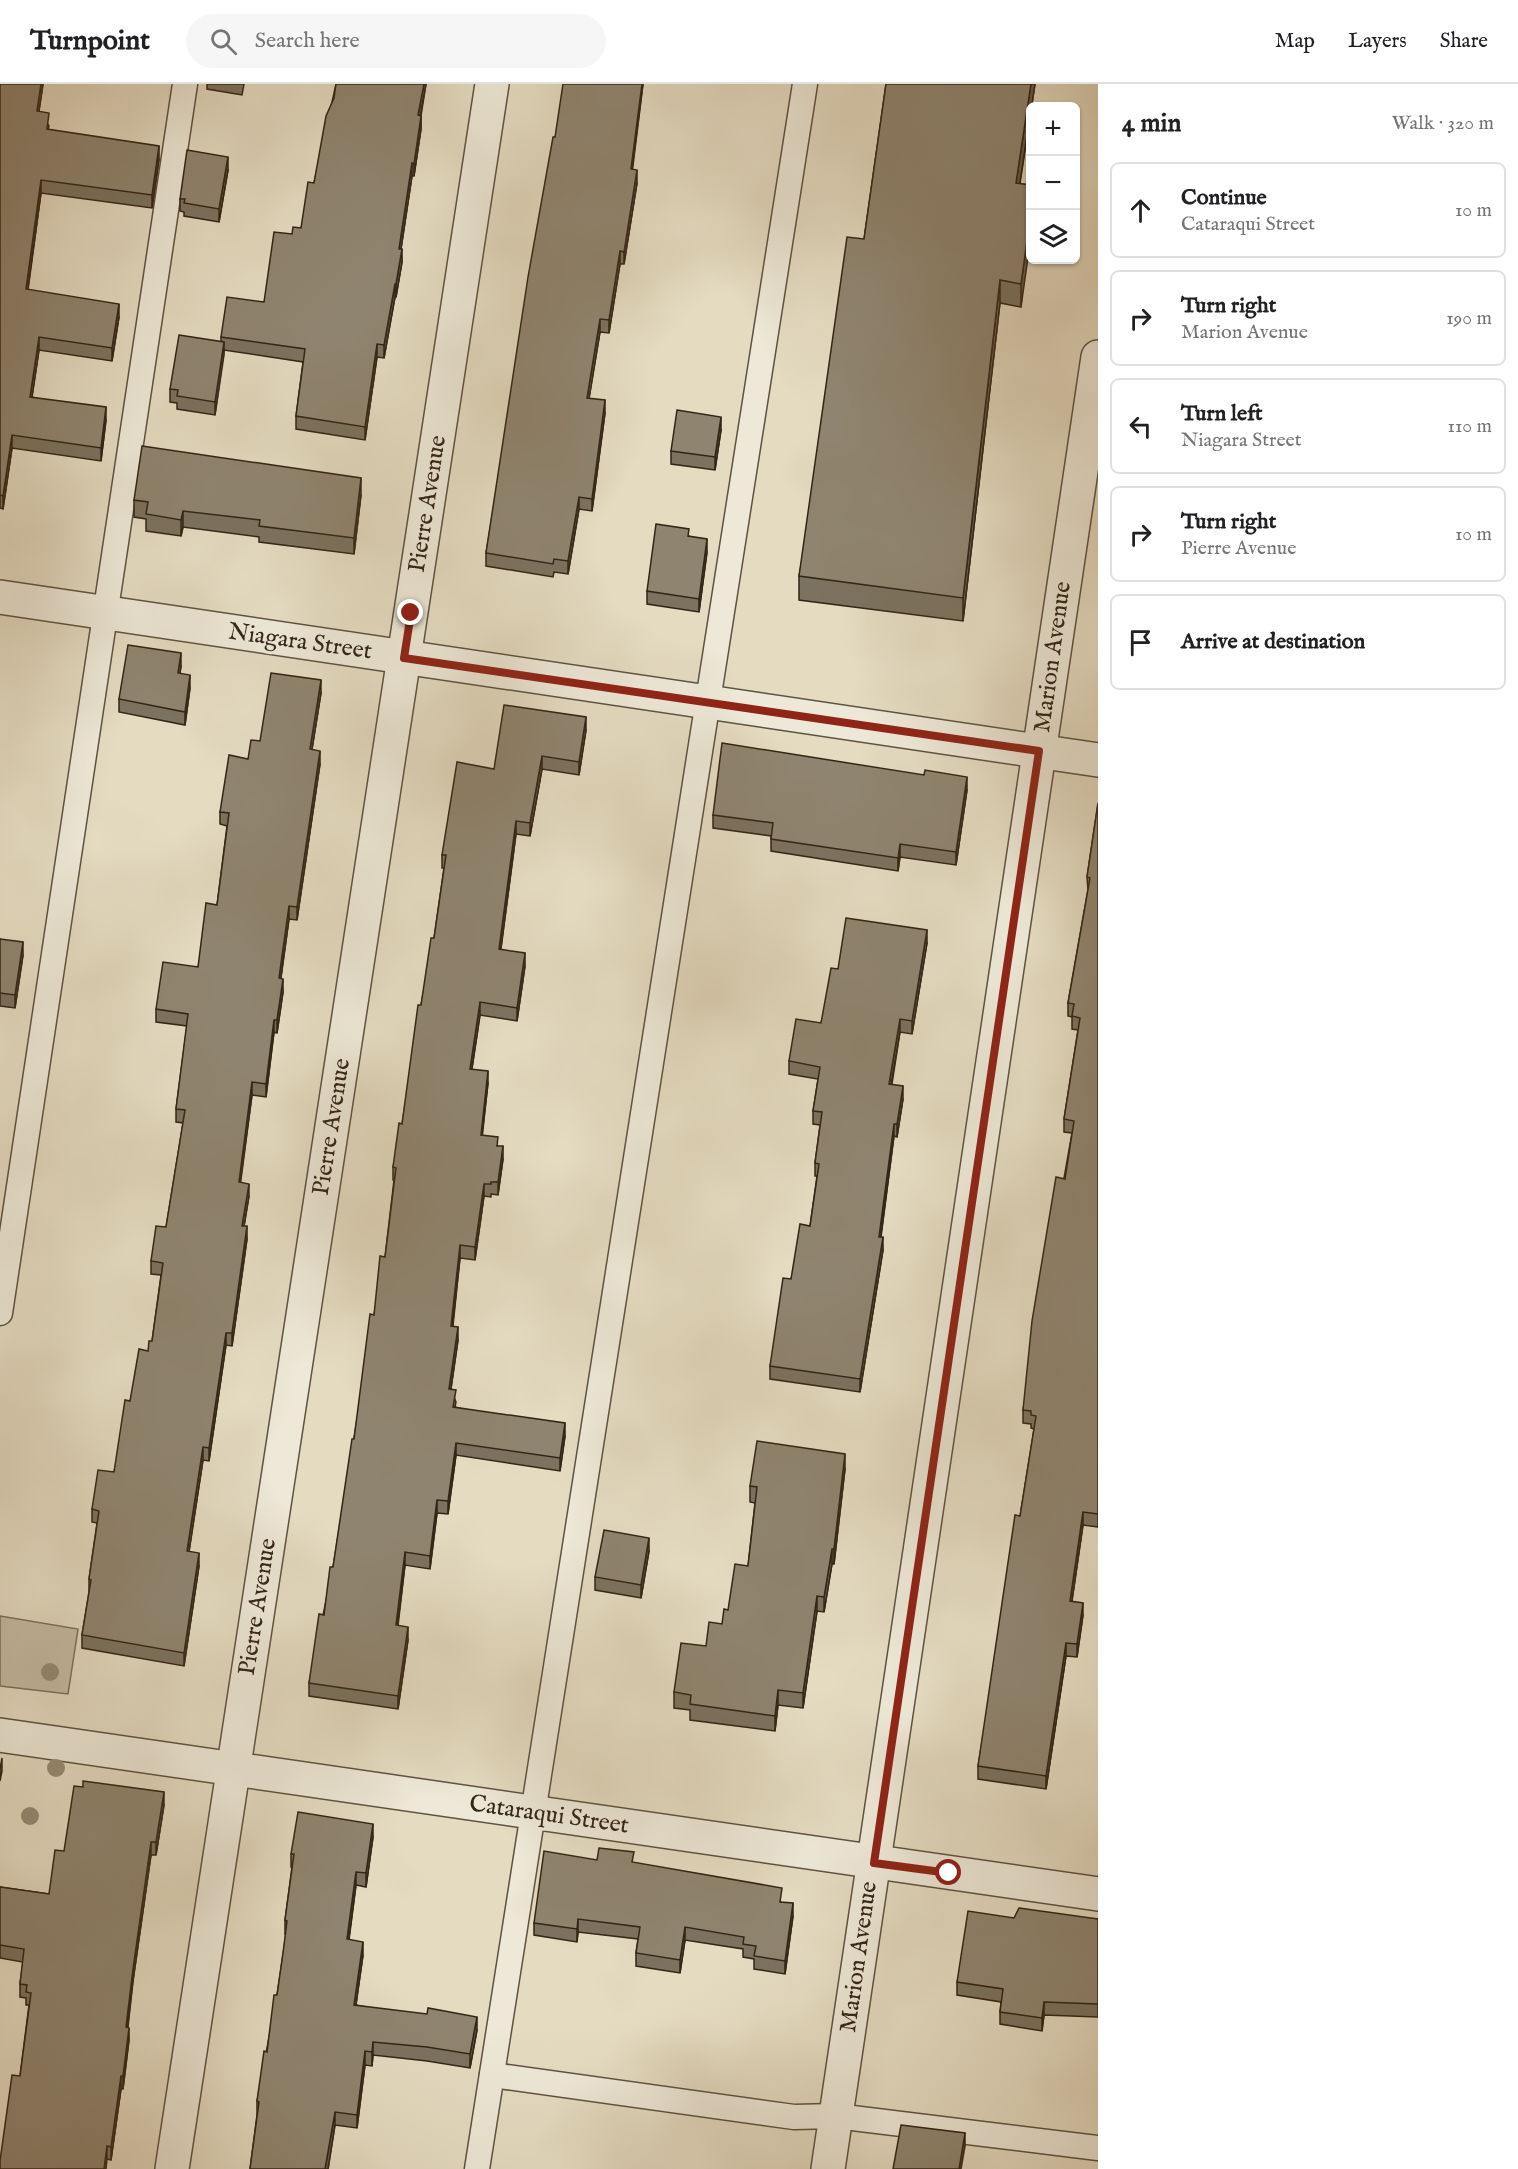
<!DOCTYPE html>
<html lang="en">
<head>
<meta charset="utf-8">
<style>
	body { margin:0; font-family:"IM FELL English",serif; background:#f6f6f6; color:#202124 }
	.controls { position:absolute; right:18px; top:18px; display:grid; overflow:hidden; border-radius:9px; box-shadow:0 2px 4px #0004 }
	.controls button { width:54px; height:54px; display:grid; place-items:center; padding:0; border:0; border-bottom:2px solid #e0e0e0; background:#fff; color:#202124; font:30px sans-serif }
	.stop { position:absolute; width:18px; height:18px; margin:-14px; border:4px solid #8f2418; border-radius:50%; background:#fff }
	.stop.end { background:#8f2418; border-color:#fff; box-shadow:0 2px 6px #0008 }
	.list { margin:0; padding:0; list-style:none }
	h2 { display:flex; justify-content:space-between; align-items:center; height:78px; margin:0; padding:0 24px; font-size:26px }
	h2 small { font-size:20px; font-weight:400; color:#757577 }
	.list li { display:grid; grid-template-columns:39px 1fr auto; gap:18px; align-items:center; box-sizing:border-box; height:96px; margin:0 12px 12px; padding:0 12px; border:2px solid #e0e0e0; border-radius:9px }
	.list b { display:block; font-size:22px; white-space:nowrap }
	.list p { margin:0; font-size:20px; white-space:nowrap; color:#757577 }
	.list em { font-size:20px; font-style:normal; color:#757577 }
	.icon { flex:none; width:33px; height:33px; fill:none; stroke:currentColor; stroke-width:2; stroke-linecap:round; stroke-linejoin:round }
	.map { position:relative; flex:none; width:1098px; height:2085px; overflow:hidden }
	header { display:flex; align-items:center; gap:36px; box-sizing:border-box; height:84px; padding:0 30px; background:#fff; border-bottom:2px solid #e0e0e0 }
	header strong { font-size:28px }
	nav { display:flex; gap:33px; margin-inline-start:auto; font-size:21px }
	.search { width:420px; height:54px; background:#f6f6f6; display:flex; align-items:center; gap:15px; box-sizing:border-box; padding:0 21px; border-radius:33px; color:#757577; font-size:22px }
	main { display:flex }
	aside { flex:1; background:#fff }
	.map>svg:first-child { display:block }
	.green { fill:#c6bca4; stroke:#7c705d; stroke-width:1.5 }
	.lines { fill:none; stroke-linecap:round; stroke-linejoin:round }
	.service-casing { stroke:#5f5241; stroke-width:27 }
	.minor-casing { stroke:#5f5241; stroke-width:36 }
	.service { stroke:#ede8d7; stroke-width:24 }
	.minor { stroke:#ede8d7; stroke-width:33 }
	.tree { fill:#978c77 }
	.wall { fill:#7b725f; stroke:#332516; stroke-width:1.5 }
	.shaded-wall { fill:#645c4e; stroke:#332516; stroke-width:1.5 }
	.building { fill:#8f846f; stroke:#332516; stroke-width:1.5 }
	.route { stroke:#8f2418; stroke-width:8 }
	.labels { text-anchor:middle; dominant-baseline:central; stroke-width:6; stroke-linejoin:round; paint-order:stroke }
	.street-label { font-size:24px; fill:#332516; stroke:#ede8d7 }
</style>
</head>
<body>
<header>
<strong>Turnpoint</strong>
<div class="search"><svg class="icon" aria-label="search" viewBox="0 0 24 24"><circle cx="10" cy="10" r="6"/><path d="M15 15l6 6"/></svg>Search here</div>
<nav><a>Map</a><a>Layers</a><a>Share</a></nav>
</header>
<main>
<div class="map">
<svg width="1098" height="2085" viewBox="0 0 1098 2085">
	<rect width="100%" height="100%" fill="#e4dbc1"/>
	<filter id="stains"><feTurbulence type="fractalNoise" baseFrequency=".00333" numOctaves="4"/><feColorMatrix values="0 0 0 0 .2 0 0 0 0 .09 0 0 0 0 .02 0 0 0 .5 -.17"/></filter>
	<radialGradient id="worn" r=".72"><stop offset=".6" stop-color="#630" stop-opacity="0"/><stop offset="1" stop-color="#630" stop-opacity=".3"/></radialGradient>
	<!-- green -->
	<polygon class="green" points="0,1532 78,1545 68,1610 0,1602"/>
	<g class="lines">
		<!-- service casing -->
		<g class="service-casing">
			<g id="service">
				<polyline points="0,1229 185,0"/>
				<polyline points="492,1991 794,2033 836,2032 1098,2064"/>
				<polyline points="477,2085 805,0"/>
			</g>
		</g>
		<!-- minor casing -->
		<g class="minor-casing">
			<g id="minor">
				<polyline points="0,513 1098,676"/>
				<polyline points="0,1651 1098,1810"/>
				<polyline points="172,2085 492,0"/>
				<polyline points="828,2085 1098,273"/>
			</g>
		</g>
		<!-- service -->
		<use href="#service" class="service"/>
		<!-- minor -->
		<use href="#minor" class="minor"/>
	</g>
	<!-- trees -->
	<g class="tree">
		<circle cx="50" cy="1588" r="9"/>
		<circle cx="56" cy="1684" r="9"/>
		<circle cx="30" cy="1732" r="9"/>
	</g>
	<!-- wall -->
	<g class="wall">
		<polygon points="0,0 43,0 39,27 49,42 48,46 159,75 152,124 41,109 28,206 119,233 112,277 39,266 32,313 106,336 101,377 12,364 3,425 0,424"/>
		<polygon points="207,0 244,0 242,11 207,5"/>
		<polygon points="336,0 426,0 421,32 421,45 414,92 412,92 401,165 402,178 396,213 395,213 384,274 377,273 365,356 296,345 296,332 303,278 224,266 215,331 177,325 177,319 170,318 170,305 221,257 221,253 264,218 292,150 301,144 314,99"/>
		<polygon points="643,0 632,86 637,99 624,180 620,180 609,249 600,248 589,314 605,329 592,427 579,425 568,490 554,488 553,493 486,482 486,469 555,53"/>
		<polygon points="886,0 1035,0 1020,100 1030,101 1021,223 1000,219 963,537 799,516 799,492 864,155"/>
		<polygon points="228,86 219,138 184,132 184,128 180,127 180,115"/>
		<polygon points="721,346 715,386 671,380 671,367"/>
		<polygon points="361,411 354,470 259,458 259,453 183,443 181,452 146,447 146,435 134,433 134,416"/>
		<polygon points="689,452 707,468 699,528 647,520 647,507"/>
		<polygon points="181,582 180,589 190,604 185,641 119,628 119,615"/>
		<polygon points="321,609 312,665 320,680 297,836 289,835 281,894 283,908 277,949 274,948 266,1013 252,1011 240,1099 249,1112 244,1142 247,1155 232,1262 226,1261 209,1377 203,1376 189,1468 199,1482 184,1582 82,1564 82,1551 89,1508 89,1495 97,1439 92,1438 92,1425 114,1388 130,1317 152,1257 161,1191 151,1190 151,1177 166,1143 183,1039 176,1038 176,1025 187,942 156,938 156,925 198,883 217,821 227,742 220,740 220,728 248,675 260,657"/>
		<polygon points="586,646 579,691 542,685 530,752 516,750 501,865 525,882 517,937 480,931 472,985 488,999 482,1051 498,1062 503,1075 498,1111 491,1110 491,1113 484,1112 475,1176 460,1174 453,1242 458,1256 451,1305 456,1318 455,1323 565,1352 560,1387 456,1371 448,1430 437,1429 430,1485 405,1481 398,1542 408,1556 398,1625 309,1612 309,1599 333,1483 374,1231 385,1173 394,1096 393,1096 393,1083 402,1040 421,921 434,854 444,784 442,784 442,771 494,685"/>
		<polygon points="967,706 956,781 900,773 898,787 771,767 771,752 713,744 713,731"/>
		<polygon points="1098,719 1098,1443 1083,1441 1072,1517 1083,1531 1077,1573 1066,1572 1046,1705 978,1695 978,1682 1020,1432 1034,1345 1031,1344 1031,1340 1023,1339 1023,1326 1072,1049 1064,1048 1064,1035 1078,946 1072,945 1072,933 1068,932 1068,919 1088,806 1087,793"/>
		<polygon points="0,855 23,871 15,924 0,922"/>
		<polygon points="927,859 912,950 900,948 892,1000 903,1015 897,1053 894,1052 881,1153 883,1166 860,1308 770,1295 770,1282 791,1195 810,1142 817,1092 815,1092 815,1079 820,1041 813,1040 813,1027 818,995 789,990 789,977 821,939 838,885"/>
		<polygon points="845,1385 834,1480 832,1480 824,1528 817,1527 803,1624 778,1621 775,1647 690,1636 690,1626 674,1624 674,1608 722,1540 748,1482 755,1419 750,1418 750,1402"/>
		<polygon points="649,1467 641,1514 595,1506 595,1493"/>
		<polygon points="164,1721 156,1771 151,1771 133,1897 128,1943 129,1956 123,2005 121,2005 111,2076 107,2075 20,1992 29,1921 26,1921 26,1914 20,1913 20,1900 23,1878 0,1874 0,1803 49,1810 64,1767"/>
		<polygon points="373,1753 366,1803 356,1801 349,1856 363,1871 356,1921 477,1946 470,1984 427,1977 373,1971 372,1982 365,1981 357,2044 335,2041 328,2085 250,2085 257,2031 257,2017 277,1911 286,1850 285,1850 285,1836 292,1783 291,1783 291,1770"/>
		<polygon points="597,1776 634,1779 781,1818 793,1832 785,1890 754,1885 754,1875 743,1873 743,1865 685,1856 680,1889 636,1882 636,1869 638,1855 578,1848 577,1858 534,1851 534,1839"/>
		<polygon points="1014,1834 1098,1835 1098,1933 1044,1931 1042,1947 1000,1940 1000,1928 1001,1918 957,1911 957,1898"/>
	</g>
	<!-- shaded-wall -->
	<g class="shaded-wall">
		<polygon points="41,0 43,0 37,40 37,27"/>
		<polygon points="424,0 426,0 418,44 418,31"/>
		<polygon points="642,0 643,0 631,98 631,85"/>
		<polygon points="1031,0 1035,0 1016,123 1016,99"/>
		<polygon points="421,32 421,45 414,92 414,80"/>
		<polygon points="159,62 159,75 152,124 152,111"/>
		<polygon points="228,73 228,86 219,138 219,125"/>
		<polygon points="412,79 412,92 399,178 399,165"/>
		<polygon points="637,86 637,99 624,180 624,168"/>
		<polygon points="41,96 41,109 26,218 26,205"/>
		<polygon points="1030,136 1030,159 1021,223 1021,200"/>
		<polygon points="402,165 402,178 396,213 396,200"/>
		<polygon points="620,167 620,180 609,249 609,236"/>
		<polygon points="1000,196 1000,219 963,537 963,514"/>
		<polygon points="395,200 395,213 384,274 384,261"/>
		<polygon points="119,220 119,233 112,277 112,264"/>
		<polygon points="600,235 600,248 587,327 587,314"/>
		<polygon points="39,253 39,266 30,326 30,313"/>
		<polygon points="224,258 224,271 215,331 215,318"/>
		<polygon points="377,260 377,273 365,356 365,343"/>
		<polygon points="605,316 605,329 592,427 592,415"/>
		<polygon points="106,323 106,336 101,377 101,364"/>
		<polygon points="721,333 721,346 715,386 715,373"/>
		<polygon points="12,351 12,364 3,425 3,412"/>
		<polygon points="361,394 361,411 354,470 354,454"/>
		<polygon points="579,413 579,425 568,490 568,477"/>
		<polygon points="183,427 183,443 181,452 181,436"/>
		<polygon points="707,455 707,468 699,528 699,515"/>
		<polygon points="181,569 181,582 178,602 178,589"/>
		<polygon points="190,591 190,604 185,641 185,628"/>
		<polygon points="321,596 321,609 310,678 310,665"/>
		<polygon points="586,633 586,646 579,691 579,678"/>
		<polygon points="320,667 320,680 297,836 297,823"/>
		<polygon points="542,672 542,685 530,752 530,739"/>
		<polygon points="967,693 967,706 956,781 956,768"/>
		<polygon points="516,737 516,750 499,878 499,865"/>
		<polygon points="900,760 900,773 898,787 898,774"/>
		<polygon points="289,822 289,835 279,907 279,894"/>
		<polygon points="927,846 927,859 912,950 912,937"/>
		<polygon points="23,858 23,871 15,924 15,911"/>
		<polygon points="525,869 525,882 517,937 517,924"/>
		<polygon points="283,895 283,908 277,949 277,936"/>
		<polygon points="480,918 480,931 470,997 470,985"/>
		<polygon points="900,935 900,948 889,1013 889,1000"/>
		<polygon points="274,936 274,948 266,1013 266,1000"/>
		<polygon points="488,987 488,999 481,1064 481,1051"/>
		<polygon points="252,998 252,1011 239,1111 239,1098"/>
		<polygon points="903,1002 903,1015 897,1053 897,1040"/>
		<polygon points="894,1040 894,1052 879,1166 879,1153"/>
		<polygon points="503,1062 503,1075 498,1111 498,1098"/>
		<polygon points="249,1100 249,1112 242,1155 242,1142"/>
		<polygon points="484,1100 484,1112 475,1176 475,1163"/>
		<polygon points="247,1142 247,1155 232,1262 232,1249"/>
		<polygon points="883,1153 883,1166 860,1308 860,1295"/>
		<polygon points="460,1161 460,1174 451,1255 451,1242"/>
		<polygon points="458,1243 458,1256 449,1318 449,1305"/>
		<polygon points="226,1249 226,1261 209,1377 209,1364"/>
		<polygon points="565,1339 565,1352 560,1387 560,1374"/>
		<polygon points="456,1359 456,1371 448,1430 448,1417"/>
		<polygon points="203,1363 203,1376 187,1480 187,1467"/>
		<polygon points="845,1370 845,1385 834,1480 834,1465"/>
		<polygon points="437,1416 437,1429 430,1485 430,1472"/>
		<polygon points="1083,1428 1083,1441 1070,1530 1070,1517"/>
		<polygon points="649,1454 649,1467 641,1514 641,1501"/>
		<polygon points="832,1465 832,1480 824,1528 824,1513"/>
		<polygon points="405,1468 405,1481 396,1554 396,1541"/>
		<polygon points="199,1469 199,1482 184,1582 184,1569"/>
		<polygon points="817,1512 817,1527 803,1624 803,1609"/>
		<polygon points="1083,1519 1083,1531 1077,1573 1077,1560"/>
		<polygon points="408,1543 408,1556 398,1625 398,1612"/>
		<polygon points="1066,1559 1066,1572 1046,1705 1046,1692"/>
		<polygon points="778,1606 778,1621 775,1647 775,1632"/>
		<polygon points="2,1674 2,1687 0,1697 0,1685"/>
		<polygon points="164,1708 164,1721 156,1771 156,1758"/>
		<polygon points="373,1740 373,1753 366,1803 366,1789"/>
		<polygon points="151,1758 151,1771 133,1897 126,1956 126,1943 133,1885"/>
		<polygon points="356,1788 356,1801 347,1869 347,1855"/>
		<polygon points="793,1819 793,1832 785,1890 785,1877"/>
		<polygon points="578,1835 578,1848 577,1858 577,1845"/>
		<polygon points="685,1843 685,1856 680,1889 680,1876"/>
		<polygon points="363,1858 363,1871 354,1934 354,1921"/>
		<polygon points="1044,1918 1044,1931 1042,1947 1042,1934"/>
		<polygon points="477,1933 477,1946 470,1984 470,1970"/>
		<polygon points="129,1944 129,1956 123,2005 123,1992"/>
		<polygon points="373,1958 373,1971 372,1982 372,1968"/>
		<polygon points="365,1967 365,1981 357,2044 357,2031"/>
		<polygon points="121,1992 121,2005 111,2076 111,2063"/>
		<polygon points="335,2028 335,2041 328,2085 325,2085"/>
		<polygon points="965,2049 965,2062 961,2085 959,2085"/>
		<polygon points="107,2062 107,2075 106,2085 104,2085"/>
	</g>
	<!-- building -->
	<g class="building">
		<polygon points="0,0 41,0 37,27 49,29 47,45 159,62 152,111 41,96 26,205 119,220 112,264 39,253 30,313 106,323 101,364 12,351 3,412 0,411"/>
		<polygon points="336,0 424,0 418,31 421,32 414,80 412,79 399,165 402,165 396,200 395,200 384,261 377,260 365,343 296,332 305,265 221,253 227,213 264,218 274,148 292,150 293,143 301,144 308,98 314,99 326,32 334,14"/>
		<polygon points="563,0 642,0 631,85 637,86 624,168 620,167 609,236 600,235 587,314 605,316 592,415 579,413 568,477 554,475 553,480 486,469 528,193 553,53 555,53"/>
		<polygon points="886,0 1031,0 1016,99 1030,101 1030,136 1021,200 1000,196 963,514 799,492 847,153 864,155"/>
		<polygon points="187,66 228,73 219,125 184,119 185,115 180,115"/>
		<polygon points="179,251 224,258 215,318 177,312 178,306 170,305"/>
		<polygon points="677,326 721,333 715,373 671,367"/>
		<polygon points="142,362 361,394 354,454 259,442 260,436 183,427 181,436 146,430 148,418 134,416"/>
		<polygon points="656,440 689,445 688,452 707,455 699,515 647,507"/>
		<polygon points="128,561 181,569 178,589 190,591 185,628 119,615"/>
		<polygon points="271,589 321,596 310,665 320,667 297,823 289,822 279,894 283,895 277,936 274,936 266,1000 252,998 239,1098 249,1100 242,1142 247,1142 232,1249 226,1249 209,1364 203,1363 187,1467 199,1469 184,1569 82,1551 91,1496 89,1495 99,1427 92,1425 98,1386 114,1388 125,1316 130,1317 139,1265 148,1267 149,1257 152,1257 163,1179 151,1177 156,1142 166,1143 185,1026 176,1025 188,930 156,925 163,878 198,883 206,819 217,821 229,729 220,728 229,671 248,675 251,656 260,657"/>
		<polygon points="504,621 586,633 579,678 542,672 530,739 516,737 499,865 525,869 517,924 480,918 470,985 488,987 481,1051 498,1053 497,1062 503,1062 498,1098 491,1098 491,1100 484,1100 475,1163 460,1161 451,1242 458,1243 449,1305 456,1306 453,1323 565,1339 560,1374 456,1359 448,1417 437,1416 430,1472 405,1468 396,1541 408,1543 398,1612 309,1599 319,1530 324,1531 330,1483 333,1483 352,1355 354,1355 370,1230 374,1231 380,1172 385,1173 396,1084 393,1083 399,1039 402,1040 418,921 421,921 431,854 434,854 446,771 442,771 457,678 494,685"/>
		<polygon points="722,659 924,691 925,686 967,693 956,768 900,760 898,774 771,755 773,739 713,731"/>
		<polygon points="1098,719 1098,1430 1083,1428 1070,1517 1083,1519 1077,1560 1066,1559 1046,1692 978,1682 1015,1431 1020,1432 1036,1332 1031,1331 1031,1327 1023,1326 1032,1237 1056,1093 1065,1095 1074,1037 1064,1035 1080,934 1072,932 1074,920 1068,919 1090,794 1087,793"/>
		<polygon points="846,834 927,846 912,937 900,935 889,1000 903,1002 897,1040 894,1040 879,1153 883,1153 860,1295 770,1282 783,1194 791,1195 800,1140 810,1142 819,1080 815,1079 822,1028 813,1027 820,983 789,977 796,935 821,939 831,884 838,885"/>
		<polygon points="0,855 23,858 15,911 0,909"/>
		<polygon points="757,1357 845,1370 834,1465 832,1465 824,1513 817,1512 803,1609 778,1606 775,1632 690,1620 691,1611 674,1608 681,1559 706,1562 709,1538 722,1540 724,1525 728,1526 735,1480 748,1482 757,1403 750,1402"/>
		<polygon points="604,1446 649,1454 641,1501 595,1493"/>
		<polygon points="83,1697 164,1708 156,1758 151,1758 133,1885 126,1943 129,1944 123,1992 121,1992 111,2063 107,2062 104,2085 0,2085 0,2077 12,1991 20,1992 31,1909 26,1908 27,1901 20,1900 24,1865 0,1861 0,1803 49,1810 55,1766 64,1767 74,1702 83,1703"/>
		<polygon points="298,1728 373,1740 366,1789 356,1788 347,1855 363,1858 354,1921 427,1930 428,1924 477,1933 470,1970 427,1963 373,1958 372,1968 365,1967 357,2031 335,2028 325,2085 250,2085 259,2018 257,2017 264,1967 267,1968 274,1911 277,1911 283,1869 287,1837 285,1836 294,1770 291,1770"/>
		<polygon points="599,1764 634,1768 632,1778 782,1804 780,1818 793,1819 785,1877 754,1872 756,1862 743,1860 744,1853 685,1843 680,1876 636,1869 640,1843 578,1835 577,1845 534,1839 544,1767 597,1776"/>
		<polygon points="1019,1824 1098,1835 1098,1920 1044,1918 1042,1934 1000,1928 1003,1905 957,1898 968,1827 1014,1834"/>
		<polygon points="901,2041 965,2049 959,2085 893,2085"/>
	</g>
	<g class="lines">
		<!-- route -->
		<polyline class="route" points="411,529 404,574 1039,667 874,1779 949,1789"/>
	</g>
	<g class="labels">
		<!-- street labels -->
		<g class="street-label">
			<text transform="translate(428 420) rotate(-81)">Pierre Avenue</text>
			<text transform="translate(300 558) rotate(8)">Niagara Street</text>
			<text transform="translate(1053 573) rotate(-82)">Marion Avenue</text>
			<text transform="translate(332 1043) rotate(-81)">Pierre Avenue</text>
			<text transform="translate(258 1523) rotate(-81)">Pierre Avenue</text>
			<text transform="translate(549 1731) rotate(8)">Cataraqui Street</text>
			<text transform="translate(859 1873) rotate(-82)">Marion Avenue</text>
		</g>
	</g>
	<rect width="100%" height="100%" filter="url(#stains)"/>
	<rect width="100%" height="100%" fill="url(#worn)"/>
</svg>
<div class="controls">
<button>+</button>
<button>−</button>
<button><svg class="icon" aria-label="layers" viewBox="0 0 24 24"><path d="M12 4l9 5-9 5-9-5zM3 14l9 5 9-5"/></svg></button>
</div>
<div class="stop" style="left:949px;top:1789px"></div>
<div class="stop end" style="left:411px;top:529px"></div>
</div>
<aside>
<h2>4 min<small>Walk · 320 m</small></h2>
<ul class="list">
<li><svg class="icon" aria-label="ahead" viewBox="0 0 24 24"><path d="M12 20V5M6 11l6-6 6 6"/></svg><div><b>Continue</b><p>Cataraqui Street</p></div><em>10 m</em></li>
<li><svg class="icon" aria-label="right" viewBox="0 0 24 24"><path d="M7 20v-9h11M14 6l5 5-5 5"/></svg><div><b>Turn right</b><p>Marion Avenue</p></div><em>190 m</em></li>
<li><svg class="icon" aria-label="left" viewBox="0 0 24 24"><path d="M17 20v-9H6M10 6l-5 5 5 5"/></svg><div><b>Turn left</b><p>Niagara Street</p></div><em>110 m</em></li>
<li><svg class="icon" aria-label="right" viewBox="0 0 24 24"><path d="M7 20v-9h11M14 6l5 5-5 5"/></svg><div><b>Turn right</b><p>Pierre Avenue</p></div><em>10 m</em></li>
<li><svg class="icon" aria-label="arrive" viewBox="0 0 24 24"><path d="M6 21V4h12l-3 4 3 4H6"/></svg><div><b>Arrive at destination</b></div></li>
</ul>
</aside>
</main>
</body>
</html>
